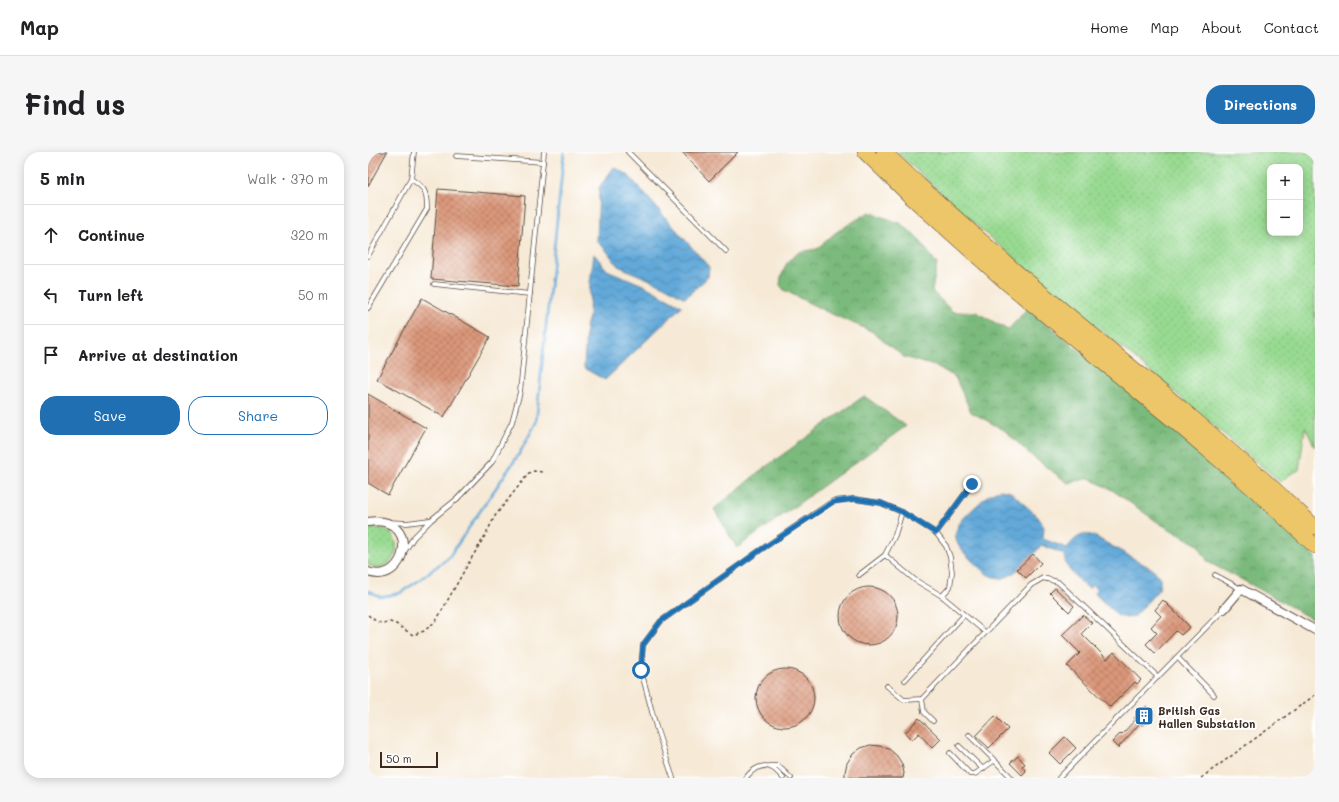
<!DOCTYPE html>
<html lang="en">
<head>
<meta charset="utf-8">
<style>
	body { margin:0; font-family:Mali,sans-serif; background:#f6f6f6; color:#202124 }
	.controls { position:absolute; right:12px; top:12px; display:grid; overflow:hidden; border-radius:8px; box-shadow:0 2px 10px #0003 }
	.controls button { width:36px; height:36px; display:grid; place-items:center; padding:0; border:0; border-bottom:1px solid #e0e0e0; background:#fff; color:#202124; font:20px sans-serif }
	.scale { position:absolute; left:12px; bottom:10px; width:58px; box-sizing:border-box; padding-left:4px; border:2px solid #3b2a1e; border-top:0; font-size:11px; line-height:14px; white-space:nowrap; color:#3b2a1e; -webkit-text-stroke:3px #fff; paint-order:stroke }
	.stop { position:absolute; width:12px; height:12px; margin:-9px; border:3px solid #1f6fb2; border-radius:50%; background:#fff }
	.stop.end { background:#1f6fb2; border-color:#fff; box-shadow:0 1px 4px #0008 }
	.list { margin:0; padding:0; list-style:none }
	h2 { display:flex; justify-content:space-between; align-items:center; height:52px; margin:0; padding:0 16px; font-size:17px }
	h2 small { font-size:13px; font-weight:400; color:#757577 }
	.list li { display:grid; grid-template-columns:26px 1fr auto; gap:12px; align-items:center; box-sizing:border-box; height:60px; padding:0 16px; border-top:1px solid #e0e0e0 }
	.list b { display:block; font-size:15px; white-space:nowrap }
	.list em { font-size:13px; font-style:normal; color:#757577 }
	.actions { display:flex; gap:8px; padding:12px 16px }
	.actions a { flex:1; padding:9px 0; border:1px solid #1f6fb2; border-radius:16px; text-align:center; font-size:14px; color:#1f6fb2 }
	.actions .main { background:#1f6fb2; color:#fff }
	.icon { flex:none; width:22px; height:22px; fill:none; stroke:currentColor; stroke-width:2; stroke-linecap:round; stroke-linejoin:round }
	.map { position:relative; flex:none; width:947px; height:626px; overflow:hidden; border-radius:16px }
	header { display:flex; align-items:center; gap:24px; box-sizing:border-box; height:56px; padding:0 20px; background:#fff; border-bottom:1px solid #e0e0e0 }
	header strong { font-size:19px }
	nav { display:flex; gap:22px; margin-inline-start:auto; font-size:14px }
	.intro { display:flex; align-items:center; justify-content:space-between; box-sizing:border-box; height:96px; padding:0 24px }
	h1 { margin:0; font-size:28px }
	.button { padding:10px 18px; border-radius:16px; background:#1f6fb2; color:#fff; font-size:14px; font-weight:700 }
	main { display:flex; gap:24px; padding:0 24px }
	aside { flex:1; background:#fff; border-radius:16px; box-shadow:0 2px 10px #0003 }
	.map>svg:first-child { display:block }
	.grass { fill:url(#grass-dots); stroke:#6a8258; fill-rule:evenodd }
	.forest { fill:url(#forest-crowns); stroke:#5a724c }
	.water { fill:url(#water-waves); stroke:#4e6a7c }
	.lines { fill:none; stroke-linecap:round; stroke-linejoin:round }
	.stream { stroke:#62a9d9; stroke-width:2.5 }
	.building { fill:url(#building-cross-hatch) }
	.service-casing { stroke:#574739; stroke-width:5.5 }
	.minor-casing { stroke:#574739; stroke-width:10 }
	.motorway-casing { stroke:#574739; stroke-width:16 }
	.path { stroke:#574739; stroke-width:1.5; stroke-dasharray:3 3; stroke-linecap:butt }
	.service { stroke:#fff; stroke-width:4 }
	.minor { stroke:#fff; stroke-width:8 }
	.motorway { stroke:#ecc669; stroke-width:15 }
	.route { stroke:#1f6fb2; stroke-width:5 }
	.labels { text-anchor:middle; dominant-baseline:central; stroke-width:4; stroke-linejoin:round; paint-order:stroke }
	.poi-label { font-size:11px; font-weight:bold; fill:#3b2a1e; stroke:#fff; text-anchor:start }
</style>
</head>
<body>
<header>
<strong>Map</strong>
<nav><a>Home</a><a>Map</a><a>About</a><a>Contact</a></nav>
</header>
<div class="intro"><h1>Find us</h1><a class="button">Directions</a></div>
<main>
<aside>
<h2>5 min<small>Walk · 370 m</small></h2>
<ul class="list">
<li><svg class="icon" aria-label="ahead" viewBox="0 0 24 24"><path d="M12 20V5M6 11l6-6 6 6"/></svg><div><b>Continue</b></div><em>320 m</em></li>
<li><svg class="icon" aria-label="left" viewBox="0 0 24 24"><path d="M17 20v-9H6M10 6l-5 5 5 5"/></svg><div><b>Turn left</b></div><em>50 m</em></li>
<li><svg class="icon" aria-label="arrive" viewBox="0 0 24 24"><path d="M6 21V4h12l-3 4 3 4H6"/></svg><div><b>Arrive at destination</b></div></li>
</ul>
<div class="actions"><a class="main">Save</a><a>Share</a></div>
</aside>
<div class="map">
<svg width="947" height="626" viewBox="0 0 947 626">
	<defs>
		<pattern id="grass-dots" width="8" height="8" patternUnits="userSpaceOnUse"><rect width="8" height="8" fill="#98da91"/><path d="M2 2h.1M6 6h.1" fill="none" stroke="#84bb7d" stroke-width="1.8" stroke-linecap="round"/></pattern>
		<pattern id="forest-crowns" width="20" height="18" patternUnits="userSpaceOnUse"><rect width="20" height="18" fill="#7aba7b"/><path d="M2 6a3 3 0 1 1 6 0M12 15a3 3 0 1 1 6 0" fill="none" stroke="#659764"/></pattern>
		<pattern id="water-waves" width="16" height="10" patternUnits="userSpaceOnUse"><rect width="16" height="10" fill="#62a9d9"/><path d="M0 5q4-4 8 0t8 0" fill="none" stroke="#528aaf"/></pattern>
		<pattern id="building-cross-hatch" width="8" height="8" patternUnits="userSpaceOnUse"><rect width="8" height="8" fill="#db977a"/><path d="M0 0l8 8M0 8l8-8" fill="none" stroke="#b37b63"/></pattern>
	</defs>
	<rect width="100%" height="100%" fill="#fff"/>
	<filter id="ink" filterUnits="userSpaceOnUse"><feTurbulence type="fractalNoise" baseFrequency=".025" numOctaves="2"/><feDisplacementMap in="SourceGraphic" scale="8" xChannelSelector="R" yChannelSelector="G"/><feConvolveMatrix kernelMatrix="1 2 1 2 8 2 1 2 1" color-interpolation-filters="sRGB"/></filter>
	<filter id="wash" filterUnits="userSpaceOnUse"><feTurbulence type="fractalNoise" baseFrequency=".012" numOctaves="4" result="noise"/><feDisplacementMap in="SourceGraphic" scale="16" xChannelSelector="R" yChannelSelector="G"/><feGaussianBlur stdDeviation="0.9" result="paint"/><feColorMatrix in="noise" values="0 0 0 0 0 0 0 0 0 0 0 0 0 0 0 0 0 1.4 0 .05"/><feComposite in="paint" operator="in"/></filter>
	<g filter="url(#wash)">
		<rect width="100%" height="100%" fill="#f6e9d5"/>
		<!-- grass -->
		<g class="grass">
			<path d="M529 0H947V295L937 275 931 318 921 323 912 330 771 210 657 116 601 67ZM902 15H932V81H902Z"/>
			<path d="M7 376C42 376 30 426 0 413V378Z"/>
		</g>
		<!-- forest -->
		<g class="forest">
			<polygon points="501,60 532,71 549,85 569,112 564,139 585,160 608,160 640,178 660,156 792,265 947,405 947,469 897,440 840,410 830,393 791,371 744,338 721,326 700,331 665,305 636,278 603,260 587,225 570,215 536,205 503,179 457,159 416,138 412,133 413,125 419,111 431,100 449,97 467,81"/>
			<polygon points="496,244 538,274 369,396 346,357 392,319"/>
		</g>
		<!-- water -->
		<g class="water">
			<polygon points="246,15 260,23 341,115 340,125 317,146 296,134 250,114 238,98 229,89 231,36"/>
			<polygon points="226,102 239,118 275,133 314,154 237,228 216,216 218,175 221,165 222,131"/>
			<path d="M631 338 640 339 644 341 670 365 676 375 675 387 699 396C706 387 714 379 726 384L786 418 792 426V430L791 437 767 464 759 466 750 464 726 441 729 438 724 433 721 437C710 427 696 417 696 402L673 393C666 403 646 425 634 426 629 426 623 425 619 422 613 418 598 403 593 397 589 393 587 385 588 380 591 369 599 363 606 356 614 349 620 341 631 338Z"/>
		</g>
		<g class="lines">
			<!-- stream -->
			<polyline class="stream" points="0,439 4,440 12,445 32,441 50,429 81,405 151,302 168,271 196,0"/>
		</g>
		<g id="blocks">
			<!-- building -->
			<g class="building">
				<polygon points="0,0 19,0 0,34"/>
				<polygon points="314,0 370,0 341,29"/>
				<polygon points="70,37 157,44 150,134 63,127"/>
				<polygon points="54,146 122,185 76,265 9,227"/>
				<polygon points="0,242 58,276 20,343 0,331"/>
				<polygon points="665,402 673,411 658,426 649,417"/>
				<circle cx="501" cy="464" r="29"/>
				<polygon points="687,436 706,454 701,460 682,441"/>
				<polygon points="795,448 822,475 813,483 808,479 787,501 778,492 789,481 783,475 793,464 787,458"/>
				<polygon points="715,463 724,471 714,481 715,483 739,507 746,500 773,528 769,532 767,530 742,555 699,514 712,501 694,483"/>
				<circle cx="417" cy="546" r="29"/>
				<polygon points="778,554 786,561 774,573 772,571 750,596 744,590 753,581 754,582 768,567 766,566"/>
				<polygon points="627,564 640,577 621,596 608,584"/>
				<polygon points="551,566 573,587 564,596 551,581 544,588 537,581"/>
				<polygon points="697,585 708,596 692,612 681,601"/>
				<polygon points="502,593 512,594 521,597 529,604 534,612 536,621 535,626 477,626 477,620 479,611 485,602 493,596"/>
				<polygon points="650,604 657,612 654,614 658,619 654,623 642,611"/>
			</g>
		</g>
	</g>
	<g filter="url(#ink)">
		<use href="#blocks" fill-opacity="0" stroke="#574739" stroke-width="1"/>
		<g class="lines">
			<!-- service casing -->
			<g class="service-casing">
				<g id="service">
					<polyline points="260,0 358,99"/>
					<polyline points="88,4 175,10"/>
					<polyline points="0,104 43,27 46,0"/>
					<polyline points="66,132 162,142"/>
					<path d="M0 156 59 57C59 39 57 36 43 27"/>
					<polyline points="19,370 39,371 62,368"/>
					<polyline points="568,381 604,332"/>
					<polyline points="36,400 46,385 63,368 89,347 124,310 144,270 152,240 176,0"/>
					<polyline points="517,403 547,428 574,444 617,480"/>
					<polyline points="491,423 517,403 527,383 534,360"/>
					<polyline points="847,423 873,437"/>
					<polyline points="809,505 846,543"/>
					<polyline points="537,528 596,463"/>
					<polyline points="519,534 536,548 554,547 663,433 675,426 690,430 790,525"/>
					<polyline points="554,547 556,560 565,569"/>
					<polyline points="601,583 644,626"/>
					<polyline points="591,594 615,617"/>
					<polyline points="582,601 602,622 607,622 627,608"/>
					<polyline points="402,614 410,614 423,626"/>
					<polyline points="305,626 288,575 273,518 275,493 293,469 391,399 465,349 486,347 513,351 534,360 568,381 578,394 582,405 584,420 582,435 574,444"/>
					<path d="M378 626C384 617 396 610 406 617 409 619 412 623 415 626"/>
					<polyline points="691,626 856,457"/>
				</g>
			</g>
			<!-- minor casing -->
			<g class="minor-casing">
				<g id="minor">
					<path d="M0 370C53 362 40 434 0 420"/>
					<polyline points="856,457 873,437 947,478"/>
				</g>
			</g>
			<!-- motorway casing -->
			<g class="motorway-casing">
				<g id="motorway">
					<polyline points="497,0 541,43 639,131 805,268 888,339 947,394"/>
					<polyline points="516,0 551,33 647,119 813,256 904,335 947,375"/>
				</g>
			</g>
			<!-- path -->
			<g class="path">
				<polyline points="0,463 9,470 14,471 22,470 28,472 45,483 56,479 68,469 100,412 118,382 127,364 161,321 166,319 174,320"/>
				<polyline points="833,626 947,543"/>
			</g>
			<!-- service -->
			<use href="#service" class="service"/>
			<!-- minor -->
			<use href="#minor" class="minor"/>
			<!-- motorway -->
			<use href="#motorway" class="motorway"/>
		</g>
	</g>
	<g class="lines" filter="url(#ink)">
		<!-- route -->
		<polyline class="route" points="273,518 275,493 293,469 391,399 465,350 486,347 513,351 534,360 568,381 604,332"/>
	</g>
	<!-- icons -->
	<defs>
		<g id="building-square" transform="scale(1)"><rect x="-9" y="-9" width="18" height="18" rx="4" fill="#1f6fb2" stroke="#fff"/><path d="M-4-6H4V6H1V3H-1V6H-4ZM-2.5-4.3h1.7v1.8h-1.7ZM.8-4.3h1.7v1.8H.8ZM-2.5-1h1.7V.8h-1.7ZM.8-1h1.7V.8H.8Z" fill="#fff"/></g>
	</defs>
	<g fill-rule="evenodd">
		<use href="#building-square" x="776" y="564"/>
	</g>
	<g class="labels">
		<!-- poi labels -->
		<g class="poi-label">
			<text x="790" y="558">British Gas<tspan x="790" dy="13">Hallen Substation</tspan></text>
		</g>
	</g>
</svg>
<div class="controls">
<button>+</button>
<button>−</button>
</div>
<div class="scale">50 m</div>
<div class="stop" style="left:273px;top:518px"></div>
<div class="stop end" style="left:604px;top:332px"></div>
</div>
</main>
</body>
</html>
